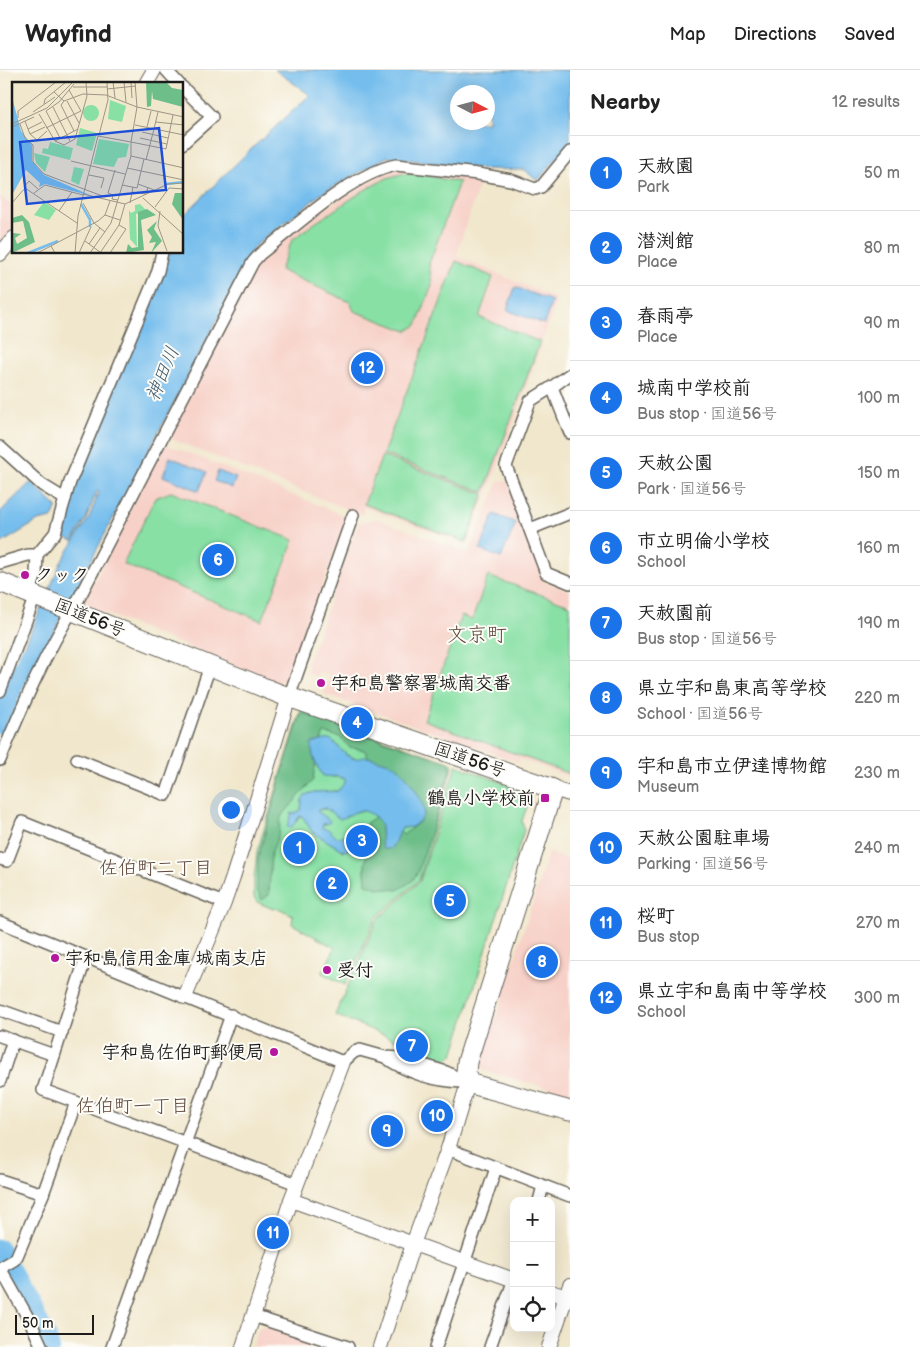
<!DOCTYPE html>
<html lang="en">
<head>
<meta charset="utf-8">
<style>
	body { margin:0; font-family:"Balsamiq Sans","Klee One",sans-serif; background:#f2f2f2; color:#222 }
	.controls { position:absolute; right:15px; bottom:15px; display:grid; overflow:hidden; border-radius:10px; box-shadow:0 5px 20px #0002 }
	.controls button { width:45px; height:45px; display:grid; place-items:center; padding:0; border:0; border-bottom:1px solid #e0e0e0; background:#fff; color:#222; font:25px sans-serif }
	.compass { position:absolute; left:450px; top:15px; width:45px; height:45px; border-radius:50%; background:#fff; box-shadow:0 5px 20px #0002; rotate:96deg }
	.scale { position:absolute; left:15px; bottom:12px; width:79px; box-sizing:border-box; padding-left:5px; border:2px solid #1c1c1c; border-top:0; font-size:14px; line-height:18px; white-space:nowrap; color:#1c1c1c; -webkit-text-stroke:4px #fdfcf7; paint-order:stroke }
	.you { position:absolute; left:230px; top:739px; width:18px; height:18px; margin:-12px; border:4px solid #fff; border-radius:50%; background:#1a73e8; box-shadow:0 0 0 8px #1a73e833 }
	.badge { display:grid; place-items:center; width:32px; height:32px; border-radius:50%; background:#1a73e8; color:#fff; font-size:16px; font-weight:700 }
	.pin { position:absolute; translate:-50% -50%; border:2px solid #fff; box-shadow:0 1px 5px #0006 }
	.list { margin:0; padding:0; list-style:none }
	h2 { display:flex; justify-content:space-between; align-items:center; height:65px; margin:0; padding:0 20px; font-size:21px }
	h2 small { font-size:16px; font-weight:400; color:#767676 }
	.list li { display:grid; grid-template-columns:32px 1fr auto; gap:15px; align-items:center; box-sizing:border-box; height:75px; padding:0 20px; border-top:1px solid #e0e0e0 }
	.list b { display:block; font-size:19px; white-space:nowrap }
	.list p { margin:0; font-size:16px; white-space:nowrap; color:#767676 }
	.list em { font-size:16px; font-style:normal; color:#767676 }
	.icon { flex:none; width:28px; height:28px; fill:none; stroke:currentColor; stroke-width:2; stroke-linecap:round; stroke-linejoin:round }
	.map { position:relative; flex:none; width:570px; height:1277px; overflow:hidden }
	header { display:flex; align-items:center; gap:30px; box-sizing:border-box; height:70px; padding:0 25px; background:#fff; border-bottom:1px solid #e0e0e0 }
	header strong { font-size:24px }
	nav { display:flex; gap:28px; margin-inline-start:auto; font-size:18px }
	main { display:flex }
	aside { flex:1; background:#fff }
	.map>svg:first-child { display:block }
	.built { fill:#f7d1c8 }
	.green { fill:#88e0a5; stroke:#527e60; fill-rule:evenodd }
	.forest { fill:#6ebe8a; stroke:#456d53 }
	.water { fill:#74bded; stroke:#486c84; fill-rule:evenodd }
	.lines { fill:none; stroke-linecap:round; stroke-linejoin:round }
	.river { stroke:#74bded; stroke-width:19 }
	.minor-casing { stroke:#67635a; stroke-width:14 }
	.tertiary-casing { stroke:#67635a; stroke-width:16 }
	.trunk-casing { stroke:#67635a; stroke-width:21 }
	.minor { stroke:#fff; stroke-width:11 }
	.tertiary { stroke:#fff; stroke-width:14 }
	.trunk { stroke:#fff; stroke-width:19 }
	.poi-dot { fill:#b5179e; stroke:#fdfcf7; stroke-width:2 }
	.labels { text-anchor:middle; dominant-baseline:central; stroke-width:4; stroke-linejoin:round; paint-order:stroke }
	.poi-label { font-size:18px; font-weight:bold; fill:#1c1c1c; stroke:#fdfcf7; text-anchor:start }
	.street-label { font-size:18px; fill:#1c1c1c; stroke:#fdfcf7 }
	.water-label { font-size:19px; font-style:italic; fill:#3f5c70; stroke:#fdfcf7 }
	.neighbourhood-label { font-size:19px; fill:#5f493c; stroke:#fdfcf7 }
	.quarter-label { font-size:20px; fill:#5f493c; stroke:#fdfcf7 }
	.inset-river { fill:none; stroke:#74bded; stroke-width:2.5 }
	.inset-road { fill:none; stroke:#9c9686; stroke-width:1 }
	.view { fill:#1d4ed8; fill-opacity:0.15; stroke:#1d4ed8; stroke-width:2.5 }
	.inset-edge { fill:none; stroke:#1c1c1c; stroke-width:2.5 }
</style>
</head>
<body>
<header>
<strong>Wayfind</strong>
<nav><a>Map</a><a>Directions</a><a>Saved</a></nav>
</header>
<main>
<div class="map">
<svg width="570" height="1277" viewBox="0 0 570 1277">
	<rect width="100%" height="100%" fill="#fdfcf7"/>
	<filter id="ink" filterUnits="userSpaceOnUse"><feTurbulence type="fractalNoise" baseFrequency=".02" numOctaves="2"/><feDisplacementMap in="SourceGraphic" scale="10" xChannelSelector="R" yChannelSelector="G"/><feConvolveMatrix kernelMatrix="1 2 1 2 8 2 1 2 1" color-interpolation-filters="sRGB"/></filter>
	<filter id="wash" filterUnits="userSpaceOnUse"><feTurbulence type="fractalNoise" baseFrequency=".0096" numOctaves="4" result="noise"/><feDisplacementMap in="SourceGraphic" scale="20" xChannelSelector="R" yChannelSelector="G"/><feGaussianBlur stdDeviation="1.12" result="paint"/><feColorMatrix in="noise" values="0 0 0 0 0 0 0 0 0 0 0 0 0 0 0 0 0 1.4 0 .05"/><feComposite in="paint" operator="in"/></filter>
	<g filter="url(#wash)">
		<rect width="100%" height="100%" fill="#f1e7cc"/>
		<!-- built -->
		<g class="built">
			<polygon points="397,99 481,109 456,186 557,229 498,396 467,474 364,437 362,445 166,367 259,190 269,180 335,132 385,103"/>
			<polygon points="0,126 14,138 14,157 0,173"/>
			<polygon points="163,373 343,445 345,452 289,610 279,613 87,536 86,528"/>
			<polygon points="499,410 507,411 545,512 570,521 570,707 520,689 518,692 324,624 330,605 318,602 316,606 307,603 309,596 307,595 358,453 377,449 469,483"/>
			<polygon points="548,783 570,790 570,1024 485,1001 481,995"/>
			<polygon points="265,1256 328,1277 252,1277 259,1258"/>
		</g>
		<!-- green -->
		<g class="green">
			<polygon points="401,104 418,104 459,112 429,194 432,215 417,255 407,261 354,241 350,232 280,200 292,170 312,155 363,121 387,108"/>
			<polygon points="456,191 493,207 479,247 540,272 484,422 383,384"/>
			<polygon points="382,386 484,424 466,472 364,434"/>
			<polygon points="171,422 294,470 262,551 123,494 155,428"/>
			<polygon points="488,506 570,535 570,704 424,650 461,546 472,550"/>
			<path d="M301 640 453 694 419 810 376 848 345 915 322 903 335 878 292 854 293 845 278 838 273 839 257 832 254 827V809L257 782ZM334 671C341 681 347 687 359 689L412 757 402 758 397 764 366 740C361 740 358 742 353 742 342 742 329 737 318 740V742L327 754H323L322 758C329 759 334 769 341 767 345 766 347 762 352 761L356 763 344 781 312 762 304 747 300 746 296 752 292 743 295 745 301 740 302 730 314 722 338 721 346 712 345 709 339 707H329Z"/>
			<polygon points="456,695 527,722 530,728 522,751 524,760 453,985 445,990 335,945 377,850 420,811"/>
		</g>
		<!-- forest -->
		<path class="forest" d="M301 643 449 692 451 698 418 802 412 811 398 820 378 818 366 814C366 808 364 800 365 794 368 774 374 774 366 753L377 746 393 753 403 765 419 752 417 737 374 696 364 680 349 677 340 667 324 663 317 682 313 710 281 747 279 763 271 784 269 825 262 830 257 820 258 788 281 706Z"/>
		<!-- water -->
		<g class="water">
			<path d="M275 0H570V74L537 111 525 100 484 99 387 87 321 124 255 176 248 186 249 189 28 611 13 603 61 492 89 448 99 422 97 421 86 449 73 471 59 464 78 404 167 183 182 182 183 146 248 82 310 25ZM458 22H488V52H458Z"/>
			<polygon points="515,217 552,231 544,254 507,240"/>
			<polygon points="170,387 207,402 199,421 163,406"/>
			<polygon points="218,401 236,408 232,418 214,411"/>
			<polygon points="31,412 57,437 52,448 38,451 0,474 0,442"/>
			<polygon points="494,444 516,453 501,488 480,480"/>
			<path d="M330 669C338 674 341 683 350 687 357 691 362 686 368 687 376 689 387 692 394 695 403 699 426 733 424 743 423 749 417 753 412 757L402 758C396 765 396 773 390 779H383C380 772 382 767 381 759 381 753 378 749 374 746 359 735 355 744 340 749L325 738 318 740V742L323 745 330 751 329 753 323 754 322 758 328 759 336 767H340L352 761 356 763 354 778 344 781 312 762 303 747 300 746 291 758 287 757 292 743 295 744 301 740 302 730 305 725 314 722 338 721 345 712V709L339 707 323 706C317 697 310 684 312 673Z"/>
		</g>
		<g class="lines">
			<!-- river -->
			<g class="river">
				<polyline points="0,654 15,613 30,583"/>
				<polyline points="0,1179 47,1267 50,1277"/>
			</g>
		</g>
	</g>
	<g filter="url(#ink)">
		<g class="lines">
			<!-- minor casing -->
			<g class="minor-casing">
				<g id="minor">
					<polyline points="166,0 179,14"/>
					<polyline points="182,17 212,47 182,74"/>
					<polyline points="570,304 552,317 570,363"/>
					<polyline points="552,317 530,331 506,396 546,503 570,513"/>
					<polyline points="0,377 42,415 65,429"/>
					<polyline points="530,459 570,443"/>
					<polyline points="0,493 28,485 37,485"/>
					<polyline points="29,524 36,504 37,485 55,463 70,412 158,201 162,182"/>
					<polyline points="0,621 35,526"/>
					<polyline points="289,627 353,445"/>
					<polyline points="77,689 166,725 210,596"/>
					<path d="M0 690C22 637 45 583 76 534L253 192 260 184C297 155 351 104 396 95L478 104 511 110 535 119 541 117 570 82"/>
					<polyline points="0,789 7,791 22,752 224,833"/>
					<polyline points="0,852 343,992 354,982 360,980 385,987 401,988 446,1002 468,1013"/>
					<polyline points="86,887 43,1020 297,1114"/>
					<polyline points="0,940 62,962"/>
					<polyline points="0,966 54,985"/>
					<path d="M385 987C406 1003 435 1011 462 1012"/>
					<polyline points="0,1011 13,970"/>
					<polyline points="448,1079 570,1126"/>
					<polyline points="0,1110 43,1124"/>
					<polyline points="539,1131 543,1116"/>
					<polyline points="0,1198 14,1190 17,1186 43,1124 76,1032"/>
					<polyline points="0,1198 31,1253 42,1277"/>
					<polyline points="253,1246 348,1277"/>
					<polyline points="112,1277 231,945"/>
					<polyline points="436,1277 496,1098"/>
					<polyline points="490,1277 514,1209"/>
				</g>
			</g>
			<!-- tertiary casing -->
			<g class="tertiary-casing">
				<g id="tertiary">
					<polyline points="146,14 154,0"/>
					<polyline points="0,184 14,168"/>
					<polyline points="553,719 570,724"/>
					<polyline points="185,927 224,833 233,807 289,627"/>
					<polyline points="291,1130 514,1210"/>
					<polyline points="551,1222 566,1227"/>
					<polyline points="243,1277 291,1130 343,992"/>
					<polyline points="380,1277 413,1174 448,1079 468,1013"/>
					<polyline points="549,1277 570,1215"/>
				</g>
			</g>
			<!-- trunk casing -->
			<g class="trunk-casing">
				<polyline id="trunk" points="0,512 280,624 553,719 467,992 466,1002 468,1013 570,1041"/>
			</g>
			<!-- minor -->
			<use href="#minor" class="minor"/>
			<!-- tertiary -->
			<use href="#tertiary" class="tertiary"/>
			<!-- trunk -->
			<use href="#trunk" class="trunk"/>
		</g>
	</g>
	<!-- markers -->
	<g class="poi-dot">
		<circle cx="25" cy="505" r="5"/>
		<circle cx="321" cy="613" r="5"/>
		<rect x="540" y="723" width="10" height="10" rx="2.5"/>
		<circle cx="55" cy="888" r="5"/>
		<circle cx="327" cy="900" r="5"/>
		<circle cx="274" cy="982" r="5"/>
	</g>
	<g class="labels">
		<!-- poi labels -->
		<g class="poi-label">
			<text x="35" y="505">クック</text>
			<text x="331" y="613">宇和島警察署城南交番</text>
			<text x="535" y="728" text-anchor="end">鶴島小学校前</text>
			<text x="65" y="888">宇和島信用金庫 城南支店</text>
			<text x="337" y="900">受付</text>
			<text x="264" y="982" text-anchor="end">宇和島佐伯町郵便局</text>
		</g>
		<!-- street labels -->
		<g class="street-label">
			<text transform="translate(90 548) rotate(22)">国道56号</text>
			<text transform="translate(470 690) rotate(19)">国道56号</text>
		</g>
		<!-- water labels -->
		<g class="water-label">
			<text transform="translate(163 304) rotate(-67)">神田川</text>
		</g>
		<!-- neighbourhood labels -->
		<g class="neighbourhood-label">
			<text x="156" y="798">佐伯町二丁目</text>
			<text x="133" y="1036">佐伯町一丁目</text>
		</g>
		<!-- quarter labels -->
		<g class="quarter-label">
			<text x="477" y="565">文京町</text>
		</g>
	</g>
	<!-- overview -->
	<g transform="translate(12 12)">
		<rect width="171" height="171" fill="#f1e7cc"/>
		<path d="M98 18 114 24 110 40 96 37ZM71 31a8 8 0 1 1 16 0a8 8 0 1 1-16 0ZM68 46 85 51 80 69 64 63ZM87 57 117 62 114 75 106 76 102 85 81 82ZM38 60 61 66 58 78 30 71 31 66 36 67ZM22 71 38 75 33 90 24 81ZM62 85 72 87 67 103 59 99ZM32 120 44 128 37 138 22 133ZM128 122 135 129 124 132 125 165 118 157 117 132V128L119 131 123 129V123Z" fill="#88e0a5"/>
		<path d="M134 0H154L160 6 171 8V25L141 17 140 9 139 24 135 25ZM163 111H171V138L160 122ZM135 127 144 133 129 138 132 168 114 171 116 162 120 166 126 165V130ZM10 133 17 140 23 160 0 171 1 151 9 152 3 156 5 162 15 156 11 139 0 141V136ZM145 139 142 147 150 159 139 171 144 160 137 161 140 155 135 148Z" fill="#6ebe8a"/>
		<path d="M0 15 9 49 20 63V79L32 93 80 114 33 102 27 105 28 101 14 88 0 113Z" fill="#74bded"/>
		<path class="inset-river" d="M154 102 172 100M69 122 78 138V145M16 171 46 159"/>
		<path class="inset-road" d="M101 0 103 16M112 0 114 20M119 0 120 16M61 5H95M95 7 124 4M57 8 69 29M42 10 52 19 71 12 94 13 125 25 123 0M52 19 49 23 62 49M55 19 67 41M32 22 33 17 54 0M41 25 58 59M34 29 48 56M34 29 47 20 62 2M21 30 43 15M27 32 43 59 66 47M6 36V29L44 0M13 39 16 47 30 40M144 40 172 43M0 42 35 26 61 0M8 42 13 56 21 63V80L32 92 93 115M123 43 172 53M0 45 22 35M135 45 139 29M34 46 69 29M16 47 18 52 33 45M142 47 146 30M130 50 156 56M18 52 25 58 35 49M87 53 96 18 95 0M128 56 155 62M43 59 52 63 63 57 75 14 74 0M119 60 154 67 161 33M119 74 172 86M134 78 142 47M59 79 113 92M115 86 172 98M103 88 96 111 101 113 100 117 106 118M77 93 92 96 89 106M126 102 145 109M110 103 125 106 132 77M12 105 17 99 26 107M120 110 134 112 136 105M22 111 33 103 71 113M71 112 113 122 156 102 172 101M131 116 172 153M0 121 13 106 65 141M71 121 82 141 93 150M118 121 121 105M143 125 157 106 172 107M47 129 60 110M148 129 146 144 155 169M93 133 108 138M73 159 88 170M77 162 88 146M39 164 86 139 93 133 98 119M25 171 39 164 43 171M63 171 66 134 86 54 119 60 125 25 172 35M67 171 79 145M78 171 99 141 119 74V60M88 171 107 143 113 122M98 171 114 147 107 143"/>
		<path class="view" d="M147 46 154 108 15 122 8 60Z"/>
		<rect width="171" height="171" class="inset-edge"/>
	</g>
</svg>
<div class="controls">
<button>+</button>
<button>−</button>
<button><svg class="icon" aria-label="locate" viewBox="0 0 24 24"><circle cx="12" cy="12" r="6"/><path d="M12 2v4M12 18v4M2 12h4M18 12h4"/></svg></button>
</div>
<svg class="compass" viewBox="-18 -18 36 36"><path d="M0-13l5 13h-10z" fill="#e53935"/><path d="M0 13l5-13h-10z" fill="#767676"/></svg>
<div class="scale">50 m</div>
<div class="you"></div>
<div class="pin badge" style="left:299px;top:778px">1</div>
<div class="pin badge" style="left:332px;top:814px">2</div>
<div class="pin badge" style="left:362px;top:771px">3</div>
<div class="pin badge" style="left:357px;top:653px">4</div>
<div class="pin badge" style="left:450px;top:831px">5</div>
<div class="pin badge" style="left:218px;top:490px">6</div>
<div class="pin badge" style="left:412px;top:976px">7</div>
<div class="pin badge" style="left:542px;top:892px">8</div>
<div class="pin badge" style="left:387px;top:1061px">9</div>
<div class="pin badge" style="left:437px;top:1046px">10</div>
<div class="pin badge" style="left:273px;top:1163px">11</div>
<div class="pin badge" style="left:367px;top:298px">12</div>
</div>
<aside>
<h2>Nearby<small>12 results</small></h2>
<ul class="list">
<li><span class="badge">1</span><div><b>天赦園</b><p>Park</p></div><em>50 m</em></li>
<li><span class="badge">2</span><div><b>潜渕館</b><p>Place</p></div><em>80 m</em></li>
<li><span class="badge">3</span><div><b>春雨亭</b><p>Place</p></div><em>90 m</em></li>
<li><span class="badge">4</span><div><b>城南中学校前</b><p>Bus stop · 国道56号</p></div><em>100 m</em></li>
<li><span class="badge">5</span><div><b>天赦公園</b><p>Park · 国道56号</p></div><em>150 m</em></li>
<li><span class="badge">6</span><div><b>市立明倫小学校</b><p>School</p></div><em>160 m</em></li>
<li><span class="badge">7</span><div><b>天赦園前</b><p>Bus stop · 国道56号</p></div><em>190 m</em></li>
<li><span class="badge">8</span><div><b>県立宇和島東高等学校</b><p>School · 国道56号</p></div><em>220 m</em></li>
<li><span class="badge">9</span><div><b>宇和島市立伊達博物館</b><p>Museum</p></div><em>230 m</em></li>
<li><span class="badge">10</span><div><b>天赦公園駐車場</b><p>Parking · 国道56号</p></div><em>240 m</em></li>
<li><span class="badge">11</span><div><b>桜町</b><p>Bus stop</p></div><em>270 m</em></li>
<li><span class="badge">12</span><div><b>県立宇和島南中等学校</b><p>School</p></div><em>300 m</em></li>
</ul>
</aside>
</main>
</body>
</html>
